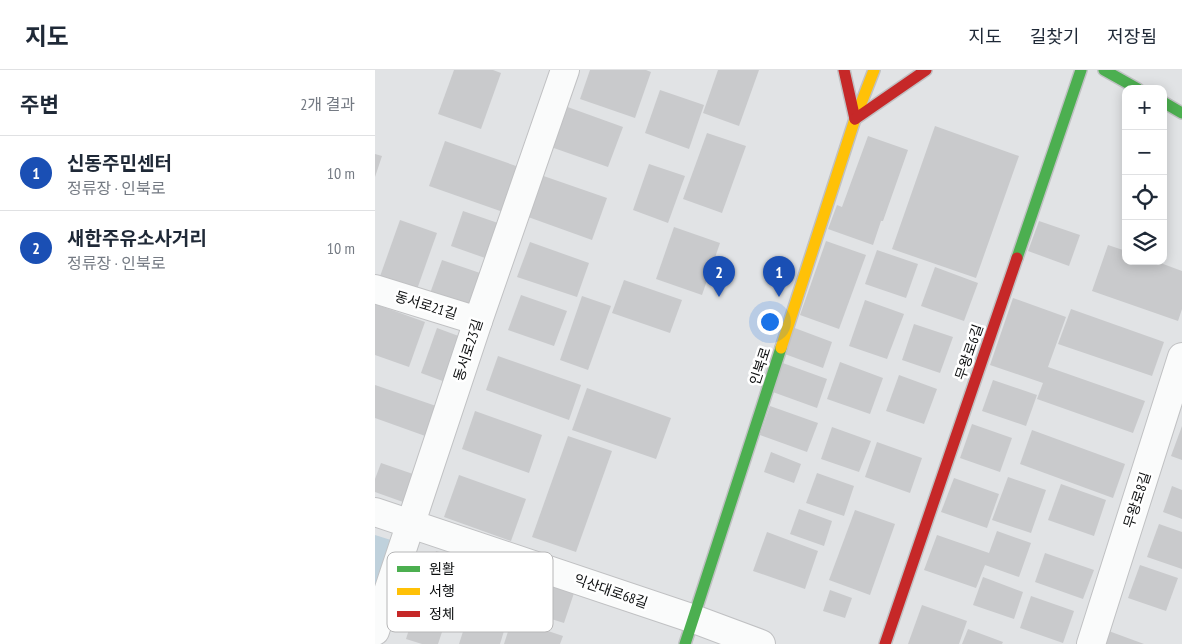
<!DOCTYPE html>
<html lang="ko">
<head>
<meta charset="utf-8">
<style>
	body { margin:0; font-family:"PT Sans Narrow","Noto Sans KR",sans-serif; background:#f2f2f3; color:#1f2937 }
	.controls { position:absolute; right:15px; top:15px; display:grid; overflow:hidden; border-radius:10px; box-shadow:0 2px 12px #0003 }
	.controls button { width:45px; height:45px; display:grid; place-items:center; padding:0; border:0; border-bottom:1px solid #e0e1e3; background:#fff; color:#1f2937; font:25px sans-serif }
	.you { position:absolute; left:394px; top:251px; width:18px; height:18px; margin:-12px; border:4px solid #fff; border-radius:50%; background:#1a73e8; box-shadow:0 0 0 8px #1a73e833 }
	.badge { display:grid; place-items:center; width:32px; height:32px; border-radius:50%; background:#565859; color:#fff; font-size:16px; font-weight:700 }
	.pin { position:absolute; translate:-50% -41px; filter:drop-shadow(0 1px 2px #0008) }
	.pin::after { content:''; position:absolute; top:26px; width:18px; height:15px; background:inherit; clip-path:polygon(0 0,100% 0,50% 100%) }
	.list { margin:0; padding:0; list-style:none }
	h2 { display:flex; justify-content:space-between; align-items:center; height:65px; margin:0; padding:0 20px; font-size:21px }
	h2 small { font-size:16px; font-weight:400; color:#747a83 }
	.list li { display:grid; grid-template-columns:32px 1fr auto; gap:15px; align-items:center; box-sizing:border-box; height:75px; padding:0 20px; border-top:1px solid #e0e1e3 }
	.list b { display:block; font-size:19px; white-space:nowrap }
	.list p { margin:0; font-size:16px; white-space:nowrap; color:#747a83 }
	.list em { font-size:16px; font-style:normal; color:#747a83 }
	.icon { flex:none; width:28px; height:28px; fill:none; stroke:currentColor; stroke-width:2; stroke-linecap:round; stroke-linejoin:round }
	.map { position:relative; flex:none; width:807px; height:574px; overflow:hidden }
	header { display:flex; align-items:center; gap:30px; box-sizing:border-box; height:70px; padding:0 25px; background:#fff; border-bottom:1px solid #e0e1e3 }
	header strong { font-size:24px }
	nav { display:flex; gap:28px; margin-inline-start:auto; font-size:18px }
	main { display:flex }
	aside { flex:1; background:#fff }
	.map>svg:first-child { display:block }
	.green { fill:#bfd1dc }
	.building { fill:#c9cacc }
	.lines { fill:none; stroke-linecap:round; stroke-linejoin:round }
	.street-casing { stroke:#c0c1c3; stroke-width:30 }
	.fast-casing { stroke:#c0c1c3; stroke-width:14 }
	.slow-casing { stroke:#c0c1c3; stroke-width:14 }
	.jam-casing { stroke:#c0c1c3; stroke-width:14 }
	.street { stroke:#fafbfb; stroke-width:28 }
	.fast { stroke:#4caf50; stroke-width:11 }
	.slow { stroke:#ffc107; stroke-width:11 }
	.jam { stroke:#c62828; stroke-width:11 }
	.labels { text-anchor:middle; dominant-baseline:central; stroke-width:5; stroke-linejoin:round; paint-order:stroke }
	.street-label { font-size:14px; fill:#0b0d0e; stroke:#fff }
	.key { fill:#fff; stroke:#b6b6b7; stroke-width:1 }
	.key-label { font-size:14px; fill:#0b0d0e }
</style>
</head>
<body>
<header>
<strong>지도</strong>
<nav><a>지도</a><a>길찾기</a><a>저장됨</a></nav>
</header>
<main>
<aside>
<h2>주변<small>2개 결과</small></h2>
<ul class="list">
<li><span class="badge" style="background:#1a4fb4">1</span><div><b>신동주민센터</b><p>정류장 · 인북로</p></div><em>10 m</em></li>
<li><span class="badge" style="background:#1a4fb4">2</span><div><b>새한주유소사거리</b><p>정류장 · 인북로</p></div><em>10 m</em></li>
</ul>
</aside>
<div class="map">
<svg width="807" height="574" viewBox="0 0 807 574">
	<rect width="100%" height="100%" fill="#e1e3e5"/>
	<!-- green -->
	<polygon class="green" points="0,465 19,471 0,529"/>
	<!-- building -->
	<g class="building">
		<polygon points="79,0 118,0 126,3 106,59 63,44"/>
		<polygon points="215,0 271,0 276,2 260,48 205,29"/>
		<polygon points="343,0 384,0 364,56 328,43"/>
		<polygon points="285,20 329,35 314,79 270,63"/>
		<polygon points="187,35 248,57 233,97 173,76"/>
		<polygon points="560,56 644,86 601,208 517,179"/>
		<polygon points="332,63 371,76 347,143 308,129"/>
		<polygon points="493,66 533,80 508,151 506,151 498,175 453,159 462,135 467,137"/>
		<polygon points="70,71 144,97 128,142 54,116"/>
		<polygon points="0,84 7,86 0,107"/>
		<polygon points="274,94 310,106 293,153 258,140"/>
		<polygon points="157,102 232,128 217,170 142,143"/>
		<polygon points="88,141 123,153 110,188 76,176"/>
		<polygon points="25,150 62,163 40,225 3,212"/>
		<polygon points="664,151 705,165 694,196 653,181"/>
		<polygon points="299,157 345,173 327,225 281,209"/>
		<polygon points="451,171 491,185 464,259 425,245"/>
		<polygon points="155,172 214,193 202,227 142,207"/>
		<polygon points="733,175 751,181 751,191 780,191 807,201 807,239 803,251 717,221"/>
		<polygon points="502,180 543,194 531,228 490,214"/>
		<polygon points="67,190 108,204 94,243 53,229"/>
		<polygon points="560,197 603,213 589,251 546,236"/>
		<polygon points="249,210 307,230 295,263 237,243"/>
		<polygon points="146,225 192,241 179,276 133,260"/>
		<polygon points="207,226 236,236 213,300 185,290"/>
		<polygon points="638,228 691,247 673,297 770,331 758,363 662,329 668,313 615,295"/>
		<polygon points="490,230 529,244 512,289 474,276"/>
		<polygon points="0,234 50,252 34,297 0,285"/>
		<polygon points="696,239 789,272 777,306 683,274"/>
		<polygon points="539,254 578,267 565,303 527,290"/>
		<polygon points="417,257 457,272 448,298 407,283"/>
		<polygon points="62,258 89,268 73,313 46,303"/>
		<polygon points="123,286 206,315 194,350 111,320"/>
		<polygon points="405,292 452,309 442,338 395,321"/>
		<polygon points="465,292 508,308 495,344 452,329"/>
		<polygon points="524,305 562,319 549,354 511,341"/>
		<polygon points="618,310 662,325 651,356 607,341"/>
		<polygon points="0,315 64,337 53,367 0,348"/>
		<polygon points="212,318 296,348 281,389 197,360"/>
		<polygon points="395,336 443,353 432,382 385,365"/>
		<polygon points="100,341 167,365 154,403 87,379"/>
		<polygon points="597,354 637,368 625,402 585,388"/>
		<polygon points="807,356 807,390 796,386"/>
		<polygon points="457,357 496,371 484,402 446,389"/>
		<polygon points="657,360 750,394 738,428 645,394"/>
		<polygon points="193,366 237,381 201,482 157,467"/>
		<polygon points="502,372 547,388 535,423 490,407"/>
		<polygon points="396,382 426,394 419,413 389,402"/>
		<polygon points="6,393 38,404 28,432 0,422 0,409"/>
		<polygon points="442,403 479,416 469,446 431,433"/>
		<polygon points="84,405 151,429 136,471 69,447"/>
		<polygon points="633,407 671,420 656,463 617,450"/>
		<polygon points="579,408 624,424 612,458 566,442"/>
		<polygon points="686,414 731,430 719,466 673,450"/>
		<polygon points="797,416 807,420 807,449 788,442"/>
		<polygon points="424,439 457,451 449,476 415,464"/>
		<polygon points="480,440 520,454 495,525 454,510"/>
		<polygon points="784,454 807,462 807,499 772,487"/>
		<polygon points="622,461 656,473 644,507 610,495 601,518 549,500 562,465 614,483"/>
		<polygon points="392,462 443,481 430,519 378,501"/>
		<polygon points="61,481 97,492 84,532 48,521"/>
		<polygon points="670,483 719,500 708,529 660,512"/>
		<polygon points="151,494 203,511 189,553 138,537"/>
		<polygon points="765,495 803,508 791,541 753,528"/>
		<polygon points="608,507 648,522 639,549 598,535"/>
		<polygon points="455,520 477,528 470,548 448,541"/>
		<polygon points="656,526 699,541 688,573 645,558"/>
		<polygon points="42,534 73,544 63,574 47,574 31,569"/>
		<polygon points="547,535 592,551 584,574 533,574"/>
		<polygon points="92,549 129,561 125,574 84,574"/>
		<polygon points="137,549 188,566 185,574 129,574"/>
		<polygon points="593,559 628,572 627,574 587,574"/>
		<polygon points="731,560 769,574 726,574"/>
	</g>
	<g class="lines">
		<!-- street casing -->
		<g class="street-casing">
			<g id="street">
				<polyline points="0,219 103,251"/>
				<polyline points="0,442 319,549 386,574"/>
				<polyline points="0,561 103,251 190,0"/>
				<polyline points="716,574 807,287"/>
			</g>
		</g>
		<!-- fast casing -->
		<g class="fast-casing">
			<g id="fast">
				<polyline points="729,0 763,19"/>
				<polyline points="788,32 807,43"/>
				<polyline points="642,188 706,0"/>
				<polyline points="310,574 406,278"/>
			</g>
		</g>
		<!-- slow casing -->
		<g class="slow-casing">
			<polyline id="slow" points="406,278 480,49 499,0"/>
		</g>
		<!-- jam casing -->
		<g class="jam-casing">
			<g id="jam">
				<polyline points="469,0 480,49"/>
				<polyline points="480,49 551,0"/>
				<polyline points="510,574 642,188"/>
			</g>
		</g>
		<!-- street -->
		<use href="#street" class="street"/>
		<!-- fast -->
		<use href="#fast" class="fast"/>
		<!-- slow -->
		<use href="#slow" class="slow"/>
		<!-- jam -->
		<use href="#jam" class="jam"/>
	</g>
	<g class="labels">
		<!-- street labels -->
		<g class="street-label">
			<text transform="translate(51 235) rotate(17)">동서로21길</text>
			<text transform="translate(93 280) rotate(-72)">동서로23길</text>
			<text transform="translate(594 282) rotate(-71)">무왕로6길</text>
			<text transform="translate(385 296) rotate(-72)">인북로</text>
			<text transform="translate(762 430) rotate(-72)">무왕로8길</text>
			<text transform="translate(236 521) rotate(19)">익산대로68길</text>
		</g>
	</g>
	<!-- legend -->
	<rect x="12" y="482" width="166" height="80" rx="8" class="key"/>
	<rect x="22" y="496" width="23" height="6" fill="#4caf50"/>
	<rect x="22" y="518" width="23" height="7" fill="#ffc107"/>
	<rect x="22" y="541" width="23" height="6" fill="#c62828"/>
	<g class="key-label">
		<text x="54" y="504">원활</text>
		<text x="54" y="526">서행</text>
		<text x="54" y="549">정체</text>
	</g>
</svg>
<div class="controls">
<button>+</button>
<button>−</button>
<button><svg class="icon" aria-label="locate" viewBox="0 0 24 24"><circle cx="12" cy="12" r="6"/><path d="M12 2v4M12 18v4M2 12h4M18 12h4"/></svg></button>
<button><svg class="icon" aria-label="layers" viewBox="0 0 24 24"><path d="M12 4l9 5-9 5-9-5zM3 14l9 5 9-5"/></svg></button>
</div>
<div class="you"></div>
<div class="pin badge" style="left:404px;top:227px;background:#1a4fb4">1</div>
<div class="pin badge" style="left:344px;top:227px;background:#1a4fb4">2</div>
</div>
</main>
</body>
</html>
